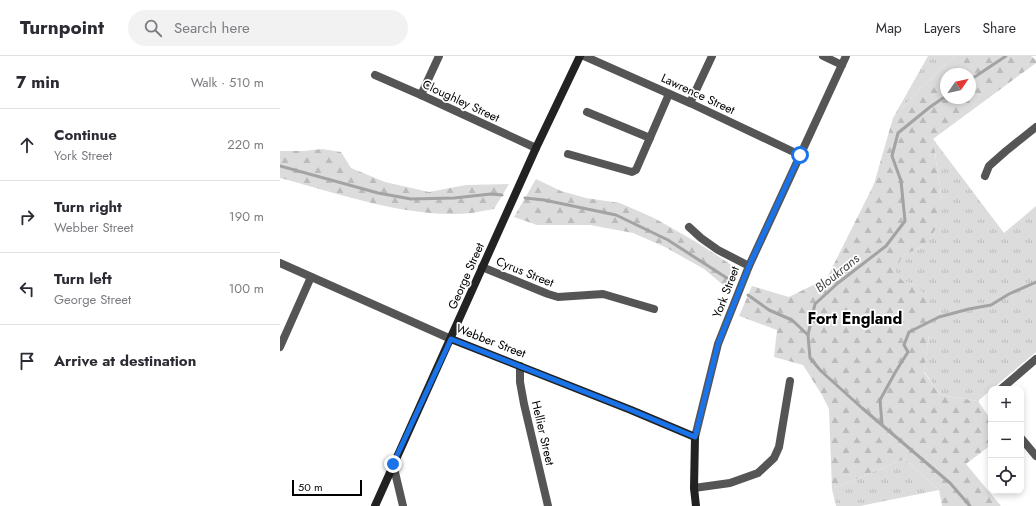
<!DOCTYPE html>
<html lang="en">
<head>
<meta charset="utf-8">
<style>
	body { margin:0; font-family:Jost,sans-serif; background:#f2f2f3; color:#2b2b33 }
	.controls { position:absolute; right:12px; bottom:12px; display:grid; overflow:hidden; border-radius:8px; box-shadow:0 2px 6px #0003 }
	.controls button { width:36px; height:36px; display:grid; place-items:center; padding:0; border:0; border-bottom:1px solid #e1e1e2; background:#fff; color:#2b2b33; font:20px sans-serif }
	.compass { position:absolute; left:660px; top:12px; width:36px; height:36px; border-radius:50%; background:#fff; box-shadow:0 2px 6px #0003; rotate:56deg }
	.scale { position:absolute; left:12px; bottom:10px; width:70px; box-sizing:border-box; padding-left:4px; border:2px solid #000; border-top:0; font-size:11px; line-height:14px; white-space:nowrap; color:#000; -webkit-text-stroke:3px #fff; paint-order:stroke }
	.stop { position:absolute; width:12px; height:12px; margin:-9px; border:3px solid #1a73e8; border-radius:50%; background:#fff }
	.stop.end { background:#1a73e8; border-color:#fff; box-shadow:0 1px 4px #0008 }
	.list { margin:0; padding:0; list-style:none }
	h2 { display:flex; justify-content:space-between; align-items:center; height:52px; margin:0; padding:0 16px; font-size:17px }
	h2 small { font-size:13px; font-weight:400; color:#7c7c81 }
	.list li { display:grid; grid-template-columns:26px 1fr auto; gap:12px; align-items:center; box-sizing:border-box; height:72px; padding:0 16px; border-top:1px solid #e1e1e2 }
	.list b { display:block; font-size:15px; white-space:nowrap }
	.list p { margin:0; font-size:13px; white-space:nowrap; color:#7c7c81 }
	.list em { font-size:13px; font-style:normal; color:#7c7c81 }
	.icon { flex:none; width:22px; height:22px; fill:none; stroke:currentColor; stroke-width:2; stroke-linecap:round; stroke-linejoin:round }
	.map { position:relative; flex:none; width:756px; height:450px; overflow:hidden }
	header { display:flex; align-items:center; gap:24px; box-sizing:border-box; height:56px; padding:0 20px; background:#fff; border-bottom:1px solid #e1e1e2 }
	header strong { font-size:19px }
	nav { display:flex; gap:22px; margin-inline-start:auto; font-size:14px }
	.search { width:280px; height:36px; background:#f2f2f3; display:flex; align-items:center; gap:10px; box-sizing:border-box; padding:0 14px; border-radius:22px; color:#7c7c81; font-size:15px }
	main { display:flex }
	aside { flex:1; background:#fff }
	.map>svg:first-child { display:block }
	.grass { fill:url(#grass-tufts) }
	.forest { fill:url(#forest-firs); fill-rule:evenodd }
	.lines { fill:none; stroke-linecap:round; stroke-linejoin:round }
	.stream { stroke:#a3a3a3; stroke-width:3 }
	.street { stroke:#555; stroke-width:8 }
	.secondary { stroke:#222; stroke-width:8 }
	.route { stroke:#1a73e8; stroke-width:5 }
	.labels { text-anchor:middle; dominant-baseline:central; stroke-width:3.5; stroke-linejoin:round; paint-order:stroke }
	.street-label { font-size:12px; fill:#000; stroke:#fff }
	.water-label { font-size:13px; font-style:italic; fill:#444; stroke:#fff }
	.district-label { font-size:16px; font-weight:bold; fill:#000; stroke:#fff }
</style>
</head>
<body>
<header>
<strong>Turnpoint</strong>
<div class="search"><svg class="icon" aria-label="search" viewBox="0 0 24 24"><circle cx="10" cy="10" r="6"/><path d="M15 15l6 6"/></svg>Search here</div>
<nav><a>Map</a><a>Layers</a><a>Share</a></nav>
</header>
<main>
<aside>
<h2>7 min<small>Walk · 510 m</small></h2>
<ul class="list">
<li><svg class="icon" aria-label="ahead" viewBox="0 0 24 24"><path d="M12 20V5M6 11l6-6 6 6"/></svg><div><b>Continue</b><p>York Street</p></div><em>220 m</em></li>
<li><svg class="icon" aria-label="right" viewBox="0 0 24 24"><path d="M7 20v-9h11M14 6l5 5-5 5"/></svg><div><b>Turn right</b><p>Webber Street</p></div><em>190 m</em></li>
<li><svg class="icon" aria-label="left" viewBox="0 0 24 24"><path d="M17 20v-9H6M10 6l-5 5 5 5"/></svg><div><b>Turn left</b><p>George Street</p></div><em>100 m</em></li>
<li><svg class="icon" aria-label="arrive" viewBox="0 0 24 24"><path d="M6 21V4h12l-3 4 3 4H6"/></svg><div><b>Arrive at destination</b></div></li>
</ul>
</aside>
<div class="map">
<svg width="756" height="450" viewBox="0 0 756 450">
	<defs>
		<pattern id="grass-tufts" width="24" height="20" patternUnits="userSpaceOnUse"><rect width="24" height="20" fill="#dcdcdc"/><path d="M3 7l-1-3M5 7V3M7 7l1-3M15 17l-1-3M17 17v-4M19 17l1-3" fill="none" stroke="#bbb"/></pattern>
		<pattern id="forest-firs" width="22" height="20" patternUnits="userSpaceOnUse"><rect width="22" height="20" fill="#dcdcdc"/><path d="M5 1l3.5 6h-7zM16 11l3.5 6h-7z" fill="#bbb"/></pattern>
	</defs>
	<rect width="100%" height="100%" fill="#fff"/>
	<!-- grass -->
	<g class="grass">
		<polygon points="648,0 675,0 640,33 613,62"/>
		<polygon points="653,83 724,177 756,150 756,296 712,333 711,333 711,334 698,345 660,339 644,315 649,279 637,230 622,224 614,215 623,199 642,191 662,145"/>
		<polygon points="624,403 659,434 580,450 556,450 552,433"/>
	</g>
	<!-- forest -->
	<g class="forest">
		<path d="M675 0H751L756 4V7L653 83 662 145 659 169 642 191 623 199 615 215 622 224 637 230 650 244 649 279 644 316 660 339 698 345 711 364V389L686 408 721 450H662L659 434 624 403 552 433 549 353 542 339 523 309 494 301 497 274 459 260 472 230 509 241 547 222 594 128 613 62 640 33ZM666 18H690V42H666Z"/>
		<path d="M42 93 61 96 71 112 105 126 149 136 186 129 229 128 214 153C207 154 199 156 192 157 127 163 62 138 0 122V95H24Z"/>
		<polygon points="256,123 281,135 306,142 340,147 374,162 418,187 459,214 449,234 424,213 385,191 353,177 310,169 257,169 234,161"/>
	</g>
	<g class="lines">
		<!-- stream -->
		<g class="stream">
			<polyline points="690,24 726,0"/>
			<polyline points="666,40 650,51 618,77 612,100 621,125 625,165 606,190 558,227 535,248 528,279 530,302 541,315 582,352 670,427 690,450"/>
			<polyline points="0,110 98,137 131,143 174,142 211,138 222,139"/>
			<polyline points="245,142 264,144 336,159 388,184 453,226"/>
			<polyline points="468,239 489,254 512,264 528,279"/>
			<polyline points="602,368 600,344 616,315 628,296 624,289 629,276 659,261 689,253 711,249 729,238 756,226"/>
		</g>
		<!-- street -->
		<g class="street">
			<polyline points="304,0 410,47 520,99"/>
			<polyline points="543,0 562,9"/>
			<polyline points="95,19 141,39 256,92"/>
			<polyline points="141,39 159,0"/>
			<polyline points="410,47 432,0"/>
			<polyline points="307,56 370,82"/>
			<polyline points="288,98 352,116 356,114 389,38"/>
			<polyline points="705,120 709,110 726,95 756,71"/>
			<polyline points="409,171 421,182 438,194 469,210"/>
			<polyline points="0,207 171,283"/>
			<polyline points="202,211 268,238 278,241 323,238 374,253"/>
			<polyline points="0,291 31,221"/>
			<polyline points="240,310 240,326 244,348 268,450"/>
			<polyline points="721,333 756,303"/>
			<polyline points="415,381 438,288 469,210 566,0"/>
			<polyline points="741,382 756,400"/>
			<polyline points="113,408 123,450"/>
			<polyline points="414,432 450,427 478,417 494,402 499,391 510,325"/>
		</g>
		<!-- secondary -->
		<g class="secondary">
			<polyline points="171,283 351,354 415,381 414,432 416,450"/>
			<polyline points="95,450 256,92 300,0"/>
		</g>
	</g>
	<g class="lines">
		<!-- route -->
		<polyline class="route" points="113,408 171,283 351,354 415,381 438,288 469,210 520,99"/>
	</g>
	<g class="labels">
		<!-- street labels -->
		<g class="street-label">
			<text transform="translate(418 38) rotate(25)">Lawrence Street</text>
			<text transform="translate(181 45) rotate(25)">Cloughley Street</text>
			<text transform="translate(245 216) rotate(22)">Cyrus Street</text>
			<text transform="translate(186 220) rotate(-66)">George Street</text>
			<text transform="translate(446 236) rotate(-69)">York Street</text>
			<text transform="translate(211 285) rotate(21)">Webber Street</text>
			<text transform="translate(263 377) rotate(77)">Hellier Street</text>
		</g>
		<!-- water labels -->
		<g class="water-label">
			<text transform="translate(557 217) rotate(-39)">Bloukrans</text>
		</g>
		<!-- district labels -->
		<g class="district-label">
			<text x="575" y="262">Fort England</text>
		</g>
	</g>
</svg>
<div class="controls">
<button>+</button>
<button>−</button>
<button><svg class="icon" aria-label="locate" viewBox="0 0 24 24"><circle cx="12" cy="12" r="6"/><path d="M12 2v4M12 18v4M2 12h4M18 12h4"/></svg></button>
</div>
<svg class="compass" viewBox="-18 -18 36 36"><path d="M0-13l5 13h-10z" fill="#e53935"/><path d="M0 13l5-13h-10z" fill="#7c7c81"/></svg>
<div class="scale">50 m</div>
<div class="stop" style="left:520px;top:99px"></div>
<div class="stop end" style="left:113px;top:408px"></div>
</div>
</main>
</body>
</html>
